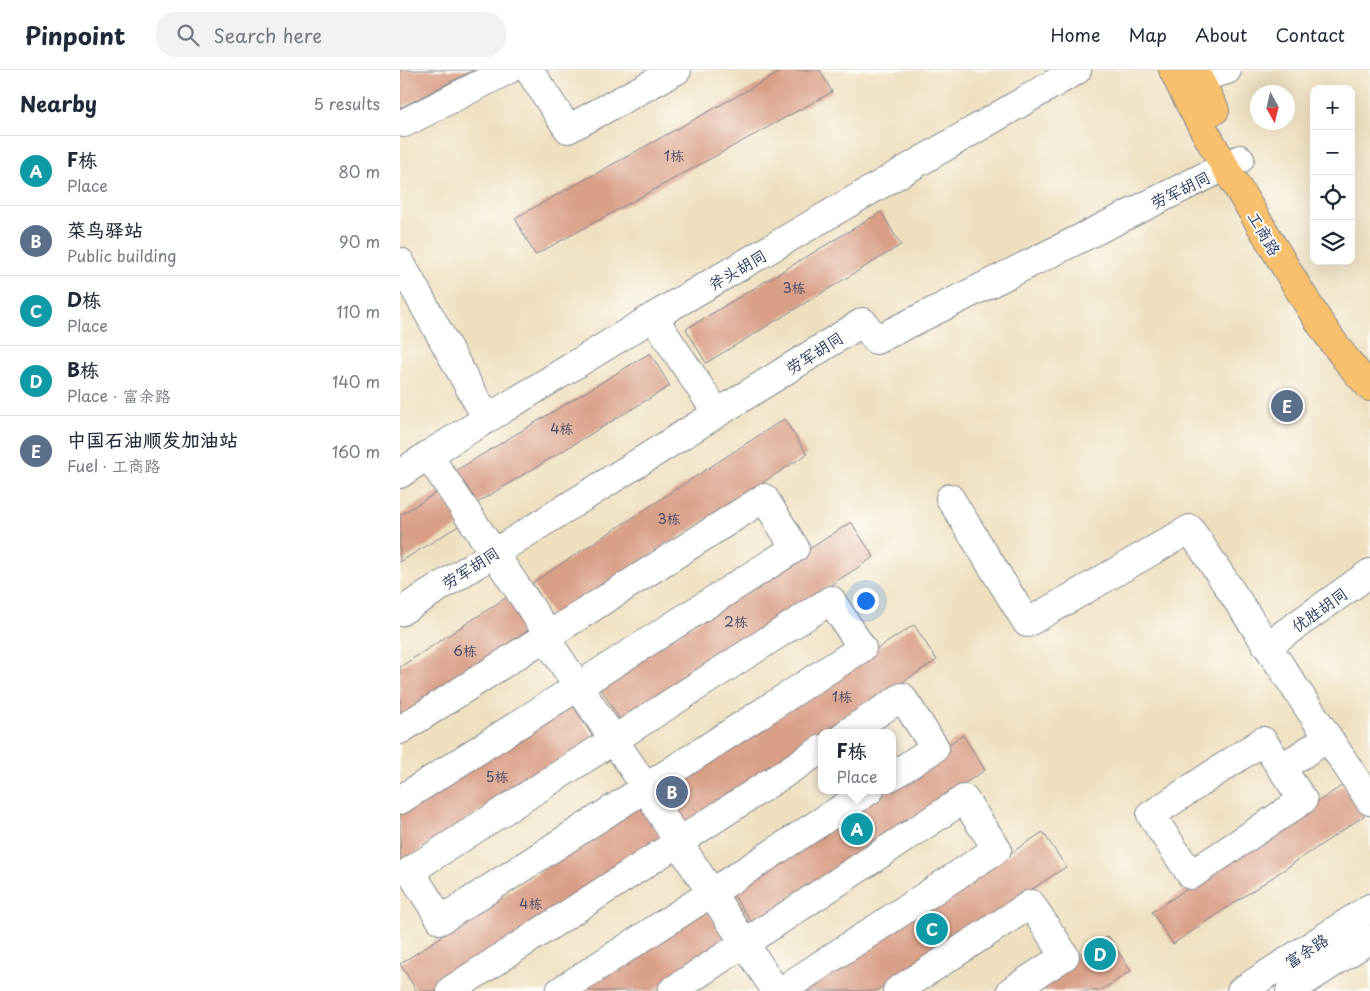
<!DOCTYPE html>
<html lang="en">
<head>
<meta charset="utf-8">
<style>
	body { margin:0; font-family:"Playpen Sans","LXGW WenKai TC",sans-serif; background:#f2f2f3; color:#1f2937 }
	.controls { position:absolute; right:15px; top:15px; display:grid; overflow:hidden; border-radius:10px; box-shadow:0 5px 20px #0002 }
	.controls button { width:45px; height:45px; display:grid; place-items:center; padding:0; border:0; border-bottom:1px solid #e0e1e3; background:#fff; color:#1f2937; font:25px sans-serif }
	.compass { position:absolute; left:850px; top:15px; width:45px; height:45px; border-radius:50%; background:#fff; box-shadow:0 5px 20px #0002; rotate:172deg }
	.you { position:absolute; left:465px; top:530px; width:18px; height:18px; margin:-12px; border:4px solid #fff; border-radius:50%; background:#1a73e8; box-shadow:0 0 0 8px #1a73e833 }
	.badge { display:grid; place-items:center; width:32px; height:32px; border-radius:50%; background:#111827; color:#fff; font-size:16px; font-weight:700 }
	.pin { position:absolute; translate:-50% -50%; border:2px solid #fff; box-shadow:0 1px 5px #0006 }
	.popup { position:absolute; left:418px; top:659px; width:78px; height:65px; box-sizing:border-box; display:grid; place-content:center; border-radius:10px; background:#fff; filter:drop-shadow(0 1px 4px #0005); font-size:16px; white-space:nowrap; color:#747a83 }
	.popup b { font-size:19px; color:#1f2937 }
	.popup::after { content:''; position:absolute; left:50%; top:100%; margin-left:-10px; border:10px solid transparent; border-top-color:#fff }
	.list { margin:0; padding:0; list-style:none }
	h2 { display:flex; justify-content:space-between; align-items:center; height:65px; margin:0; padding:0 20px; font-size:21px }
	h2 small { font-size:16px; font-weight:400; color:#747a83 }
	.list li { display:grid; grid-template-columns:32px 1fr auto; gap:15px; align-items:center; box-sizing:border-box; height:70px; padding:0 20px; border-top:1px solid #e0e1e3 }
	.list b { display:block; font-size:19px; white-space:nowrap }
	.list p { margin:0; font-size:16px; white-space:nowrap; color:#747a83 }
	.list em { font-size:16px; font-style:normal; color:#747a83 }
	.icon { flex:none; width:28px; height:28px; fill:none; stroke:currentColor; stroke-width:2; stroke-linecap:round; stroke-linejoin:round }
	.map { position:relative; flex:none; width:970px; height:921px; overflow:hidden }
	header { display:flex; align-items:center; gap:30px; box-sizing:border-box; height:70px; padding:0 25px; background:#fff; border-bottom:1px solid #e0e1e3 }
	header strong { font-size:24px }
	nav { display:flex; gap:28px; margin-inline-start:auto; font-size:18px }
	.search { width:350px; height:45px; background:#f2f2f3; display:flex; align-items:center; gap:12px; box-sizing:border-box; padding:0 18px; border-radius:20px; color:#747a83; font-size:19px }
	main { display:flex }
	aside { flex:1; background:#fff }
	.map>svg:first-child { display:block }
	.building { fill:#d99e86 }
	.lines { fill:none; stroke-linecap:round; stroke-linejoin:round }
	.minor-casing { stroke:#84888e; stroke-width:30 }
	.major-casing { stroke:#84888e; stroke-width:30 }
	.minor { stroke:#fff; stroke-width:28 }
	.major { stroke:#f8bf6c; stroke-width:28 }
	.labels { text-anchor:middle; dominant-baseline:central; stroke-width:4; stroke-linejoin:round; paint-order:stroke }
	.number-label { font-size:14px; fill:#4a4b68 }
	.street-label { font-size:16px; fill:#1b2f5e; stroke:#fdfcf7 }
</style>
</head>
<body>
<header>
<strong>Pinpoint</strong>
<div class="search"><svg class="icon" aria-label="search" viewBox="0 0 24 24"><circle cx="10" cy="10" r="6"/><path d="M15 15l6 6"/></svg>Search here</div>
<nav><a>Home</a><a>Map</a><a>About</a><a>Contact</a></nav>
</header>
<main>
<aside>
<h2>Nearby<small>5 results</small></h2>
<ul class="list">
<li><span class="badge" style="background:#0f9aa8">A</span><div><b>F栋</b><p>Place</p></div><em>80 m</em></li>
<li><span class="badge" style="background:#5c6f8a">B</span><div><b>菜鸟驿站</b><p>Public building</p></div><em>90 m</em></li>
<li><span class="badge" style="background:#0f9aa8">C</span><div><b>D栋</b><p>Place</p></div><em>110 m</em></li>
<li><span class="badge" style="background:#0f9aa8">D</span><div><b>B栋</b><p>Place · 富余路</p></div><em>140 m</em></li>
<li><span class="badge" style="background:#5c6f8a">E</span><div><b>中国石油顺发加油站</b><p>Fuel · 工商路</p></div><em>160 m</em></li>
</ul>
</aside>
<div class="map">
<svg width="970" height="921" viewBox="0 0 970 921">
	<rect width="100%" height="100%" fill="#fdfcf7"/>
	<filter id="ink" filterUnits="userSpaceOnUse"><feTurbulence type="fractalNoise" baseFrequency=".02" numOctaves="2"/><feDisplacementMap in="SourceGraphic" scale="10" xChannelSelector="R" yChannelSelector="G"/><feConvolveMatrix kernelMatrix="1 2 1 2 8 2 1 2 1" color-interpolation-filters="sRGB"/></filter>
	<filter id="wash" filterUnits="userSpaceOnUse"><feTurbulence type="fractalNoise" baseFrequency=".0096" numOctaves="4" result="noise"/><feDisplacementMap in="SourceGraphic" scale="20" xChannelSelector="R" yChannelSelector="G"/><feGaussianBlur stdDeviation="1.12" result="paint"/><feColorMatrix in="noise" values="0 0 0 0 0 0 0 0 0 0 0 0 0 0 0 0 0 1.4 0 .05"/><feComposite in="paint" operator="in"/></filter>
	<g filter="url(#wash)">
		<rect width="100%" height="100%" fill="#eee0bf"/>
		<g id="blocks">
			<!-- building -->
			<g class="building">
				<polygon points="0,0 74,0 0,38"/>
				<polygon points="384,0 420,0 432,22 135,185 115,148"/>
				<polygon points="481,142 501,175 306,293 286,259"/>
				<polygon points="250,283 270,316 75,434 55,401"/>
				<polygon points="384,349 407,384 154,548 132,513"/>
				<polygon points="39,421 60,455 0,492 0,445"/>
				<polygon points="451,452 474,487 221,651 199,616"/>
				<polygon points="107,527 131,563 0,648 0,597"/>
				<polygon points="514,555 537,590 422,663 422,664 284,754 261,719"/>
				<polygon points="171,632 193,667 0,793 0,744"/>
				<polygon points="563,665 585,700 352,853 329,818 479,720 492,720 492,712"/>
				<polygon points="943,715 964,746 773,874 752,842"/>
				<polygon points="239,736 263,771 36,921 17,921 0,894"/>
				<polygon points="643,762 666,797 476,921 399,921"/>
				<polygon points="305,837 327,872 252,921 176,921"/>
				<polygon points="708,866 731,901 700,921 624,921"/>
			</g>
		</g>
	</g>
	<g filter="url(#ink)">
		<use href="#blocks" fill-opacity="0" stroke="#84888e" stroke-width="1"/>
		<g class="lines">
			<!-- minor casing -->
			<g class="minor-casing">
				<g id="minor">
					<polyline points="129,0 168,59 277,0"/>
					<polyline points="798,8 827,0"/>
					<polyline points="4,53 108,0"/>
					<polyline points="0,192 87,349"/>
					<polyline points="253,247 317,343"/>
					<polyline points="28,385 149,565 145,567 246,718 278,772 376,921"/>
					<polyline points="0,404 28,385 253,247 677,0"/>
					<polyline points="550,428 627,553 790,459 970,731"/>
					<polygon points="431,530 462,578 41,850 10,801"/>
					<polyline points="0,542 463,252 476,270 840,89"/>
					<polyline points="867,576 970,503"/>
					<polyline points="0,660 145,567"/>
					<polyline points="447,663 502,627 535,678 492,706"/>
					<polygon points="863,671 903,730 791,805 751,745"/>
					<polyline points="881,698 928,668"/>
					<polyline points="0,730 395,478 364,428 149,565"/>
					<polyline points="51,920 422,679"/>
					<polyline points="160,921 470,720"/>
					<polyline points="272,921 564,729 597,779 381,921"/>
					<polyline points="497,921 631,834 665,886 611,921"/>
					<polyline points="841,921 970,838"/>
					<polyline points="890,921 970,869"/>
				</g>
			</g>
			<!-- major casing -->
			<g class="major-casing">
				<g id="major">
					<path d="M773 0C800 57 834 112 867 166 898 218 928 273 970 317"/>
					<polyline points="794,0 815,40"/>
				</g>
			</g>
			<!-- minor -->
			<use href="#minor" class="minor"/>
			<!-- major -->
			<use href="#major" class="major"/>
		</g>
	</g>
	<g class="labels">
		<!-- number labels -->
		<g class="number-label">
			<text x="274" y="85">1栋</text>
			<text x="394" y="217">3栋</text>
			<text x="162" y="358">4栋</text>
			<text x="269" y="448">3栋</text>
			<text x="336" y="551">2栋</text>
			<text x="65" y="580">6栋</text>
			<text x="442" y="626">1栋</text>
			<text x="97" y="706">5栋</text>
			<text x="131" y="833">4栋</text>
		</g>
		<!-- street labels -->
		<g class="street-label">
			<text transform="translate(780 119) rotate(-26)">劳军胡同</text>
			<text transform="translate(865 163) rotate(59)">工商路</text>
			<text transform="translate(337 199) rotate(-30)">斧头胡同</text>
			<text transform="translate(414 282) rotate(-32)">劳军胡同</text>
			<text transform="translate(70 497) rotate(-32)">劳军胡同</text>
			<text transform="translate(919 539) rotate(-35)">优胜胡同</text>
			<text transform="translate(906 880) rotate(-33)">富余路</text>
		</g>
	</g>
</svg>
<div class="controls">
<button>+</button>
<button>−</button>
<button><svg class="icon" aria-label="locate" viewBox="0 0 24 24"><circle cx="12" cy="12" r="6"/><path d="M12 2v4M12 18v4M2 12h4M18 12h4"/></svg></button>
<button><svg class="icon" aria-label="layers" viewBox="0 0 24 24"><path d="M12 4l9 5-9 5-9-5zM3 14l9 5 9-5"/></svg></button>
</div>
<svg class="compass" viewBox="-18 -18 36 36"><path d="M0-13l5 13h-10z" fill="#e53935"/><path d="M0 13l5-13h-10z" fill="#747a83"/></svg>
<div class="you"></div>
<div class="pin badge" style="left:457px;top:759px;background:#0f9aa8">A</div>
<div class="popup"><b>F栋</b>Place</div>
<div class="pin badge" style="left:272px;top:722px;background:#5c6f8a">B</div>
<div class="pin badge" style="left:532px;top:859px;background:#0f9aa8">C</div>
<div class="pin badge" style="left:700px;top:884px;background:#0f9aa8">D</div>
<div class="pin badge" style="left:887px;top:336px;background:#5c6f8a">E</div>
</div>
</main>
</body>
</html>
